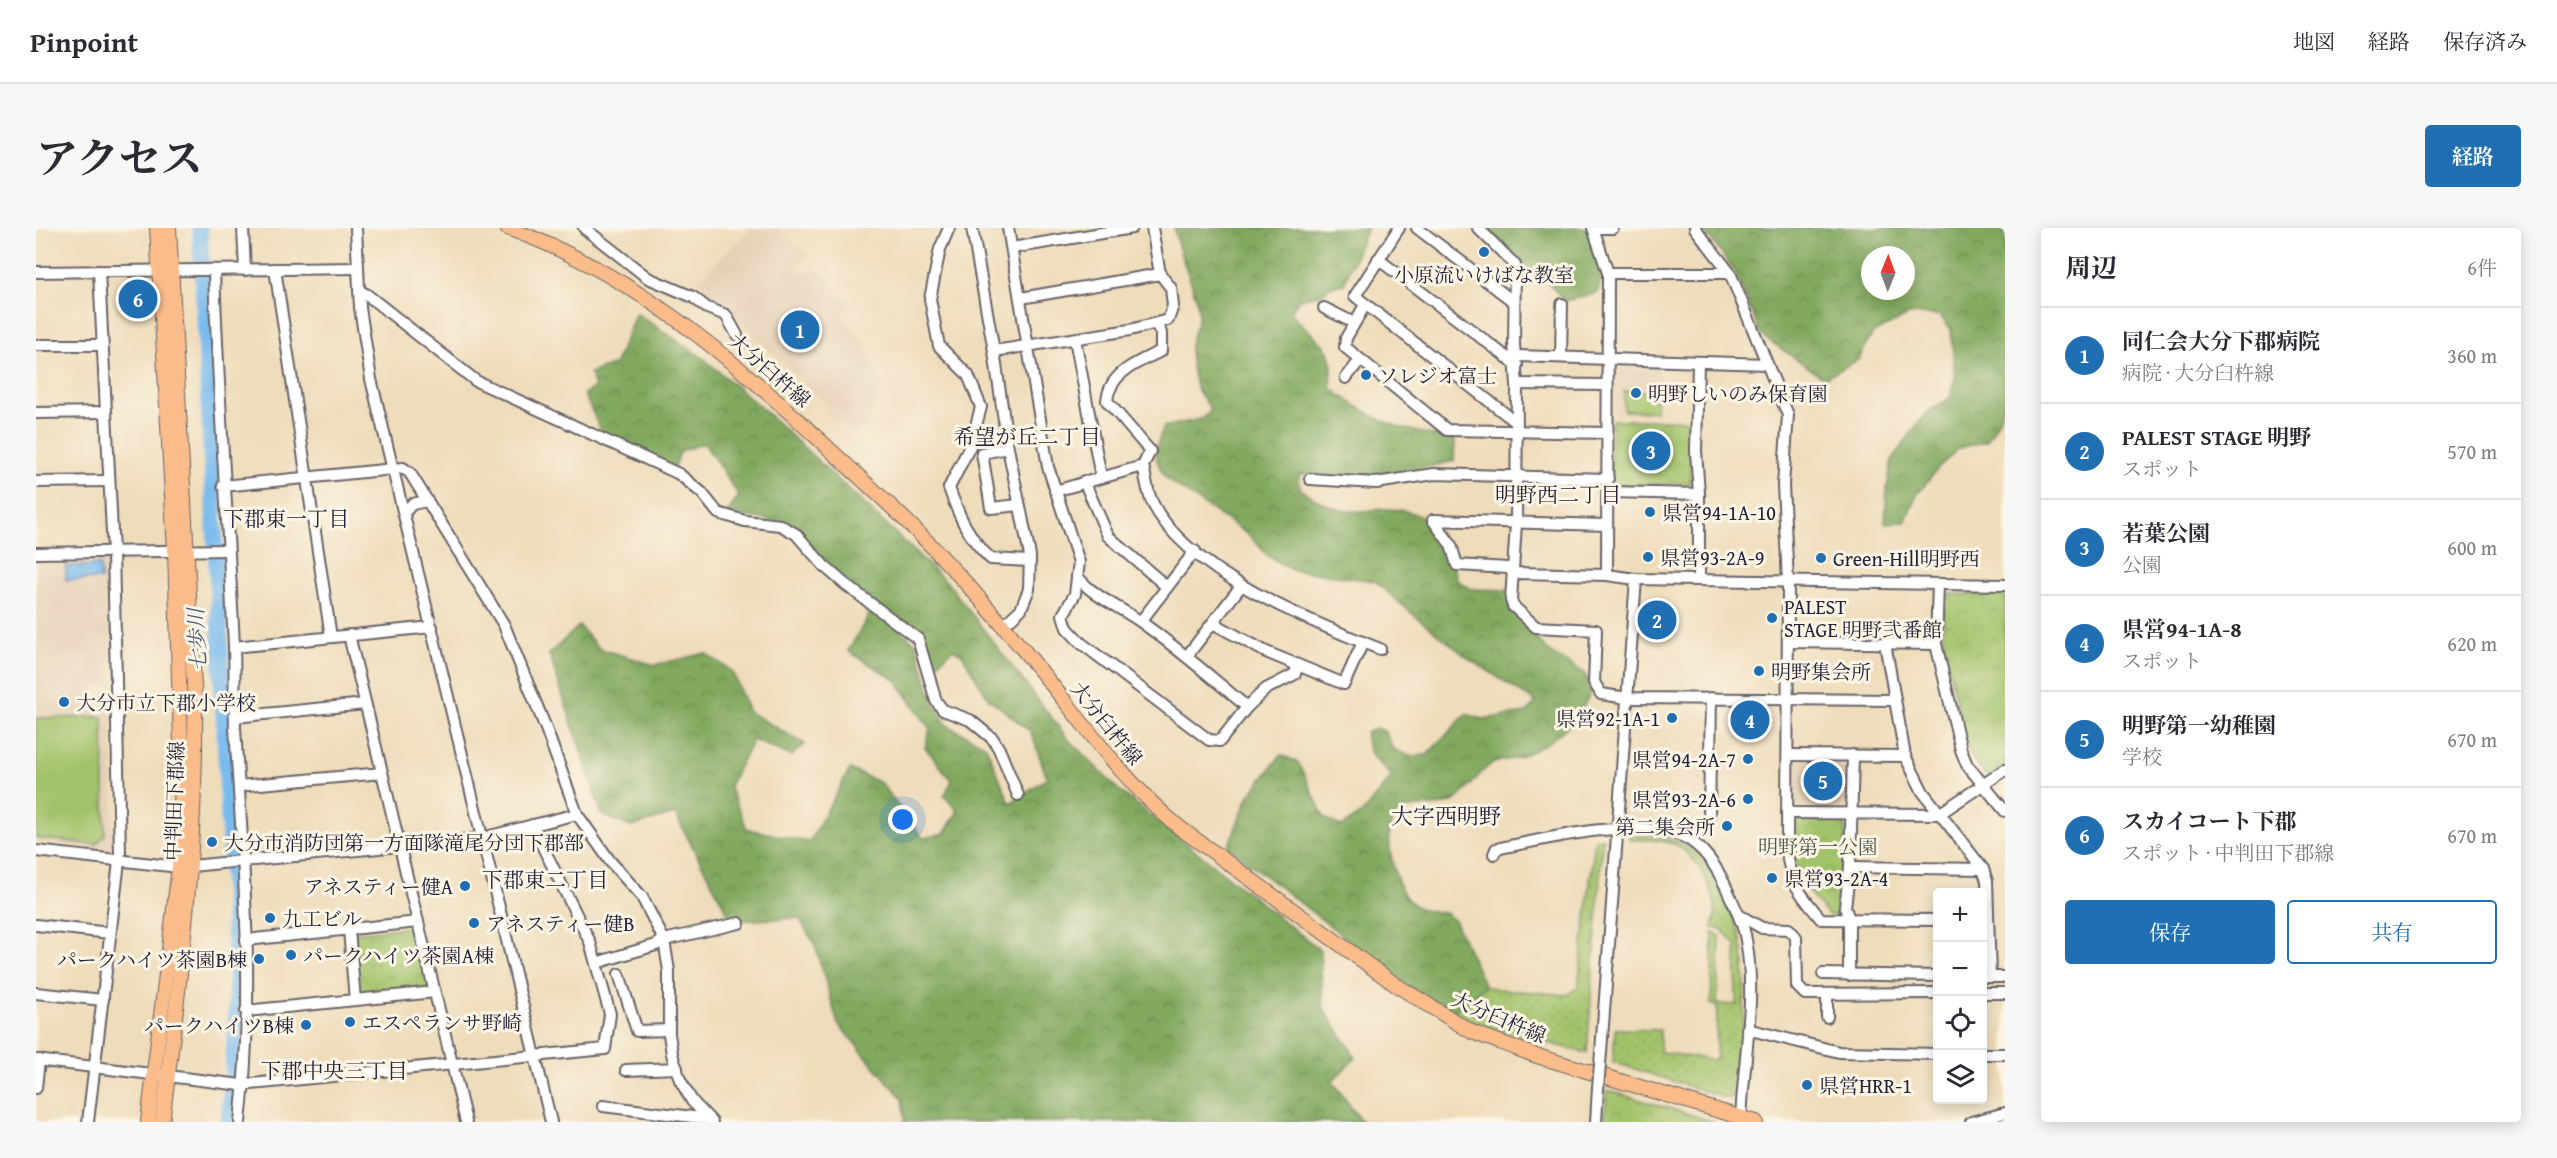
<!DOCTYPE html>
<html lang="ja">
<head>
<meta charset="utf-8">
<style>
	body { margin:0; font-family:"Gentium Book Plus","Noto Serif JP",serif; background:#f7f7f7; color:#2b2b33 }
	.controls { position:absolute; right:18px; bottom:18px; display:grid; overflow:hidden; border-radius:6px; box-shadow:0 3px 15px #0003 }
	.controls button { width:54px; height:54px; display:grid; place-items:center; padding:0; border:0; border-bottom:2px solid #e1e1e2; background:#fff; color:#2b2b33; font:30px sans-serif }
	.compass { position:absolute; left:1825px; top:18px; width:54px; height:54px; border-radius:50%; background:#fff; box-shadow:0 3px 15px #0003; rotate:1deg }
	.you { position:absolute; left:867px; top:592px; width:21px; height:21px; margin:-15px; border:4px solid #fff; border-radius:50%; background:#1a73e8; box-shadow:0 0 0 9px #1a73e833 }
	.badge { display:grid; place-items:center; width:39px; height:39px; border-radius:50%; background:#1f6fb2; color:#fff; font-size:20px; font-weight:700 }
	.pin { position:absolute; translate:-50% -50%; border:3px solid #fff; box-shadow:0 2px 6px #0006 }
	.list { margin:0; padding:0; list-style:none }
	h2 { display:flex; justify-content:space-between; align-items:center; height:78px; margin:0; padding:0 24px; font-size:26px }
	h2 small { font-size:20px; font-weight:400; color:#7c7c81 }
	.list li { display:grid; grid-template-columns:39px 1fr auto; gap:18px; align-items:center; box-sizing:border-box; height:96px; padding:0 24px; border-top:2px solid #e1e1e2 }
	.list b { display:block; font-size:22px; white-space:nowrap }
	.list p { margin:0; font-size:20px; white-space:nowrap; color:#7c7c81 }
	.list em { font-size:20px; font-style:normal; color:#7c7c81 }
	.actions { display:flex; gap:12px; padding:18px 24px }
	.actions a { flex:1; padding:14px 0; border:2px solid #1f6fb2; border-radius:6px; text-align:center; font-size:21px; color:#1f6fb2 }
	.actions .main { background:#1f6fb2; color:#fff }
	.icon { flex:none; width:33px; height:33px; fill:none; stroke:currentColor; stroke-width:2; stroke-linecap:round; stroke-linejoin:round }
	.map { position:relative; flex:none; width:1969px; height:894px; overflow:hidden; border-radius:6px }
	header { display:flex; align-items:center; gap:36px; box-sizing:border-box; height:84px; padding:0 30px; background:#fff; border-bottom:2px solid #e1e1e2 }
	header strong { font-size:28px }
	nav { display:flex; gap:33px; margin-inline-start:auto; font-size:21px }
	.intro { display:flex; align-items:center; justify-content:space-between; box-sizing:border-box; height:144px; padding:0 36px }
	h1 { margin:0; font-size:42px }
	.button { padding:15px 27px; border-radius:6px; background:#1f6fb2; color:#fff; font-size:21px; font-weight:700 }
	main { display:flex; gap:36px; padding:0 36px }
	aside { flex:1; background:#fff; border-radius:6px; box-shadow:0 3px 15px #0003 }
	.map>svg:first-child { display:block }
	.built { fill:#e4d0b5 }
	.grass { fill:url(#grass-dots); stroke:#627253; stroke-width:1.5 }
	.forest { fill:url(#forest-crowns); stroke:#52664d; stroke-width:1.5; fill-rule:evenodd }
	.park { fill:url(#park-crowns); stroke:#627253; stroke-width:1.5 }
	.pitch { fill:#a3c36b; stroke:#627253; stroke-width:1.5 }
	.water { fill:url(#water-ripples); stroke:#4e6e94; stroke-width:1.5 }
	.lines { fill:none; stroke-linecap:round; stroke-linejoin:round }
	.river { stroke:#79bbee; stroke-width:16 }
	.minor-casing { stroke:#696367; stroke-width:14 }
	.major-casing { stroke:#696367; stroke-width:16 }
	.minor { stroke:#fff; stroke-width:10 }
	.major { stroke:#f9bc8a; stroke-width:14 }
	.minor-bridge-casing { stroke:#696367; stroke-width:14; stroke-linecap:butt }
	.minor-bridge { stroke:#fff; stroke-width:10 }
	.poi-dot { fill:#1f6fb2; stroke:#fcf5e5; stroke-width:2 }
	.labels { text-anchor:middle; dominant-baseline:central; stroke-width:6; stroke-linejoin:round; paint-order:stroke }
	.poi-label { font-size:20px; fill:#22223b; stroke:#fcf5e5; text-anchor:start }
	.street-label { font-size:20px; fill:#22223b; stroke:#fcf5e5 }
	.park-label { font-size:20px; fill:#4f5a4c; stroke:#fcf5e5 }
	.neighbourhood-label { font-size:21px; fill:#22223b; stroke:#fcf5e5 }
	.water-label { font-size:21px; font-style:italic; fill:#40587a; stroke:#fcf5e5 }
	.quarter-label { font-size:22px; fill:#22223b; stroke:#fcf5e5 }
</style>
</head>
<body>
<header>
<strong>Pinpoint</strong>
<nav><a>地図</a><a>経路</a><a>保存済み</a></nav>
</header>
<div class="intro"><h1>アクセス</h1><a class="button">経路</a></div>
<main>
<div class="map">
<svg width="1969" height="894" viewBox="0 0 1969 894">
	<defs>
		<pattern id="grass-dots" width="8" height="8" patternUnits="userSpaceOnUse" patternTransform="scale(1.5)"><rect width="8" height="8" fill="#a3c36b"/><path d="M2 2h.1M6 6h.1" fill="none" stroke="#8ca75e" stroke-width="1.8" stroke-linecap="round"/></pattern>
		<pattern id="forest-crowns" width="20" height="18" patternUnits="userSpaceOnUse" patternTransform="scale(1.5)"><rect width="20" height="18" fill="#82a95f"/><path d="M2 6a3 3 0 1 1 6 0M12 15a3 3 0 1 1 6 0" fill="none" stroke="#6a8950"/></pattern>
		<pattern id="park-crowns" width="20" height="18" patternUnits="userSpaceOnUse" patternTransform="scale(1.5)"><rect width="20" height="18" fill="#a3c36b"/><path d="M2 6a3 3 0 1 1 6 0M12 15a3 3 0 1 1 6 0" fill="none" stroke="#8ca75e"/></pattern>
		<pattern id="water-ripples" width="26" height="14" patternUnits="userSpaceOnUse" patternTransform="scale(1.5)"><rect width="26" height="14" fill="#79bbee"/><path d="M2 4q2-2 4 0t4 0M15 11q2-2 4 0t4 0" fill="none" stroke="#68a0cd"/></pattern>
	</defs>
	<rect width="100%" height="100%" fill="#fcf5e5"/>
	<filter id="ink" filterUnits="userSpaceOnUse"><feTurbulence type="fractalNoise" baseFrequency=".0167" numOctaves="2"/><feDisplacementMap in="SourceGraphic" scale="12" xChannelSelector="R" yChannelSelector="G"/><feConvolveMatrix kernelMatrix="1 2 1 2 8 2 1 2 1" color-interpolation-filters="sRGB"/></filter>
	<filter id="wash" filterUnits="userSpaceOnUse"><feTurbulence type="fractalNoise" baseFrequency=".008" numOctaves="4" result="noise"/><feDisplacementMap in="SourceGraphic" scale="24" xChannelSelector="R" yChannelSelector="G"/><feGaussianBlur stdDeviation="1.35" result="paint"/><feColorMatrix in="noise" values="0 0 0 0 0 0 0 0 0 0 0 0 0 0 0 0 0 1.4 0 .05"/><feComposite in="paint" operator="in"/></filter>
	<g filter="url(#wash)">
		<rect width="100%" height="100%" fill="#eedcba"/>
		<!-- built -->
		<g class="built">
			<polygon points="742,0 771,27 760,40 768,46 777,38 814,76 804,89 828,115 845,156 832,199 817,206 792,188 790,178 762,148 661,53 714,1"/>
			<polygon points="1578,137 1623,138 1622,186 1578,186"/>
			<polygon points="70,329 73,331 75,458 57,458 57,479 75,479 78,623 0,614 0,330"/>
			<polygon points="1815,530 1816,580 1761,579 1758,575 1758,532"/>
		</g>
		<!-- grass -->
		<g class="grass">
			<path d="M1593 607C1611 608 1630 608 1647 616 1662 624 1672 639 1680 653 1690 671 1701 691 1705 712 1714 760 1704 818 1700 867L1693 871 1577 834 1579 801 1624 802V824L1676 832 1680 830 1681 779 1675 776 1677 705 1684 708 1681 776 1700 777V716L1686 702 1677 700C1678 692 1681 684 1679 677 1675 656 1657 621 1634 615 1621 611 1606 612 1593 612Z"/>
			<polygon points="1567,610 1551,825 1447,798 1416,784 1449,758 1461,761 1531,767 1542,759 1559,611"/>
		</g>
		<!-- forest -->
		<g class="forest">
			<path d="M1138 0H1331L1308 56 1293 59 1286 66 1263 71 1255 83C1265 101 1289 111 1295 131 1297 139 1295 151 1295 160 1339 194 1363 202 1419 211L1418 233 1354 248 1263 246 1264 261C1278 270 1293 280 1310 283 1324 285 1338 281 1352 281 1402 282 1410 312 1422 353L1435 361 1471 362 1475 381 1508 419 1516 426 1547 444 1557 458C1545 492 1517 515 1484 529 1475 533 1463 531 1454 537 1440 547 1433 564 1418 573 1401 583 1378 573 1361 586 1344 600 1359 658 1372 672 1383 683 1397 684 1410 685L1418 692 1449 758 1416 784 1369 756 1192 619 1212 569 1245 527 1262 534 1288 589 1305 599 1326 585 1356 548C1342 535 1329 525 1330 505L1339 500 1349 503 1357 521 1373 528 1391 527 1430 486 1447 491 1490 485 1500 474 1432 430 1374 384 1339 353 1256 342 1233 329 1214 308 1133 253C1117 235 1117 220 1128 199L1165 191 1174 184C1172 174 1168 172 1163 165 1158 157 1154 129 1154 119 1154 106 1165 94 1162 79 1157 52 1142 27 1138 0Z"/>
			<polygon points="1451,0 1551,0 1566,42 1562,65 1529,73 1505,47 1491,43"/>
			<path d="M1666 0H1969V171L1963 192 1951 213 1923 220 1904 238 1880 268 1869 294 1849 295 1851 259 1856 232 1888 187 1914 170 1919 149 1915 101 1903 87 1875 86 1837 105 1822 132 1788 150 1725 107 1698 42ZM1834 27H1870V63H1834Z"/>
			<polygon points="600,85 666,129 730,184 911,354 1032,511 1083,562 1284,722 1287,779 1320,830 1296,853 1326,894 867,894 869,892 866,870 802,796 779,717 763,690 696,693 639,586 595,599 566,587 513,426 543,398 564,421 619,437 669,425 696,443 713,484 769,516 755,528 717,512 693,558 711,601 773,614 814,541 845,555 887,610 908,606 922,583 908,568 916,553 889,519 894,501 860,452 812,423 836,382 880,415 898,476 911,497 950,518 974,575 1011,550 995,504 952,470 926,426 917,421 896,441 883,408 812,356 743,294 691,285 703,268 668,215 645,223 637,241 568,209 548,166 559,159 554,145 579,136"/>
		</g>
		<!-- park -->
		<g class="park">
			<polygon points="1576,192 1656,192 1654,255 1578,257 1574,254"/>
			<polygon points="1908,366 1969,367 1969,537 1953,548 1949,547 1935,528 1928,510 1907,414"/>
			<path d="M1756 591 1809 592V679L1806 687 1793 688C1761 655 1756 636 1756 591Z"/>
			<polygon points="376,699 380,701 394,757 392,762 324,768 321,764 317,705"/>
			<polygon points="1571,862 1679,894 1568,894"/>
		</g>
		<!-- pitch -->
		<g class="pitch">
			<polygon points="1588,163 1620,164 1620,183 1588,183"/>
			<polygon points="67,489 69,606 60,617 0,610 0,490"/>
		</g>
		<!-- water -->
		<polygon class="water" points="64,337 65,351 30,352 30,338"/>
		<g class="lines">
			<!-- river -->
			<polyline class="river" points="164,0 200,745 200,791 193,894"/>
		</g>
	</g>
	<g filter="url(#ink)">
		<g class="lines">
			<!-- minor casing -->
			<g class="minor-casing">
				<g id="minor">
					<polyline points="207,0 209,42"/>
					<polyline points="320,0 324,80 335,151 515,894"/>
					<polyline points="548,0 612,50 657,69 671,80 690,87 701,107"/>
					<path d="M913 0 904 21 894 71 903 118 932 147 945 179 935 216 913 260C923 288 933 311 955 331L994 333"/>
					<polyline points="936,0 958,123 972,220 994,328 993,361 985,381 967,398"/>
					<polyline points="972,0 1012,239 1043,334 1039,366 1027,387 1031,400 1045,415 1173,512 1184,513 1211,479 1230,461 1259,446 1261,438"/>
					<polyline points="1363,0 1319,68 1481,195"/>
					<polyline points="1381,0 1478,74"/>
					<polyline points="1442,0 1479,37 1478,116 1481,156 1480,296 1475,372 1477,378 1500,399 1560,402 1558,454 1565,466 1591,470 1858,472"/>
					<path d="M1659 0 1694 45 1752 187 1747 257 1752 353 1751 621C1753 654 1765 667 1785 691L1902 692"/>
					<polyline points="976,20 1096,0"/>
					<polyline points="1342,31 1481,137"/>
					<polyline points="239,41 295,409"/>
					<path d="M178 42C182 168 192 293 198 418 199 445 198 473 199 500 207 630 219 763 204 894"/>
					<polyline points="0,44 322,40"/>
					<polyline points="1572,45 1694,45"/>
					<polyline points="323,63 330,66 440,153 643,246 666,265 682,285 709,293 744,297 760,306 788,338 810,357 882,411 900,473 907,482 934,492 957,511 963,521 982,567"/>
					<polyline points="985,70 1124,46"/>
					<polyline points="1329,77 1310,110 1309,119 1411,202 1571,205"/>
					<polyline points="1288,80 1318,95"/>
					<polyline points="1039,111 1065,249"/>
					<polyline points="0,117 66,117"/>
					<polyline points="958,123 1094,102 1132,92 1137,78 1135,60 1124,46 1116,0"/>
					<polyline points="1481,128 1731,136"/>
					<polyline points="1525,129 1526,76"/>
					<polyline points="1662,135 1660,223 1663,266 1663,352"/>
					<polyline points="1310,150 1324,132"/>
					<polyline points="1481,156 1571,157"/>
					<polyline points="0,185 70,184"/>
					<polyline points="972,220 946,225 955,280 983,277"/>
					<path d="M1107 238C1110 250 1111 263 1116 274 1150 344 1275 394 1344 421"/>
					<polyline points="1274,251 1340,255 1398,246 1572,251"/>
					<polyline points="1048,253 1072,308 1131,359"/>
					<polyline points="0,254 73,253"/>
					<polyline points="187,258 358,241 367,240 374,245 468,397 509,498 541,586 574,633 606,669 628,712 633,743 633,806 636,826 644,852 656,873 676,894"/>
					<path d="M1019 263 1107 238 1114 223 1071 173C1073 145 1102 134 1125 123V105L1120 96"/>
					<polyline points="1572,264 1663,266"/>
					<polyline points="368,285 376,276 391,273"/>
					<polyline points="1571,297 1397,292 1415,317 1421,337 1472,340 1478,345 1571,347 1600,351 1969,357"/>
					<polyline points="0,325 191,322"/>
					<polyline points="1571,347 1572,45 1557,0 1577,0"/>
					<path d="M1041 348C1057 369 1084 379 1105 394 1142 420 1176 450 1211 479"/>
					<polyline points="1902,356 1900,416 1925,522 1931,537 1969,583"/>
					<polyline points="1105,393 1159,323"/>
					<polyline points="1177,395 1230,424 1308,456 1327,414"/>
					<polyline points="313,407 430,894"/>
					<polyline points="1752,414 1900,416"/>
					<polyline points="1849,415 1869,528 1887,564 1947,641 1951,653 1954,749"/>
					<polyline points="198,419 396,399"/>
					<polyline points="1151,428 1205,358"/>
					<polyline points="199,489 329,476"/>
					<polyline points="1752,527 1869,528"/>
					<polyline points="203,558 346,545"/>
					<polyline points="1751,585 1903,586 1969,542"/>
					<polyline points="1673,590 1675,470"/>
					<polyline points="0,623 143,639 155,638 446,610 541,586"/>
					<path d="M1458 626 1460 621C1515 610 1585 591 1640 606 1664 613 1679 636 1689 657 1697 675 1707 693 1710 712 1721 771 1707 834 1705 894"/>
					<polyline points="1814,639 1947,641"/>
					<polyline points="1703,687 1726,700 1753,701 1760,709 1761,758 1769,766 1902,765"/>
					<polyline points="0,697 74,705"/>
					<polyline points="313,702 319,772"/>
					<polyline points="210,712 382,694"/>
					<polyline points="560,735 620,717 628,712 703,695"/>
					<polyline points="583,746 601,803 633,802"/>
					<polyline points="1787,746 1902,748"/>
					<polyline points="1813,747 1813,692 1809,679 1814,639 1817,527"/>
					<polyline points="1946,749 1969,749"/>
					<polyline points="0,765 67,772"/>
					<polyline points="1946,765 1969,765"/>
					<polyline points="1791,766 1791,789"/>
					<polyline points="210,783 399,764"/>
					<polyline points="1711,801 1803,824 1902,826"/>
					<polyline points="1565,824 1600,351"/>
					<polyline points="1946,826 1969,826"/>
					<polyline points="0,832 205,857 569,821 574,786 554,714 496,597"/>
					<polyline points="590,842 641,840"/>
					<polyline points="0,860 3,832"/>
					<polyline points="567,878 673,891"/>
					<polyline points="52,894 84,625 77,324 63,43"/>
					<polyline points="1560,894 1562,860"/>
					<polyline points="1935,894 1969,885"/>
				</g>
			</g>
			<!-- major casing -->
			<g class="major-casing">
				<g id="major">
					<path d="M471 0C595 44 695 129 790 218 833 258 876 296 915 339 939 364 962 392 984 418 1039 482 1079 546 1144 600L1360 757 1436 804 1501 828 1720 894"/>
					<polyline points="112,894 143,639 146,549 139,323 121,0"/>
					<path d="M126 894C144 755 161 617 159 476L133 0"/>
				</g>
			</g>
			<!-- minor -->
			<use href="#minor" class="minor"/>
			<!-- major -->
			<use href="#major" class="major"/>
			<!-- minor-bridge casing -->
			<g class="minor-bridge-casing">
				<polyline id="minor-bridge" points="1562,860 1565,824"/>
			</g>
			<!-- minor-bridge -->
			<use href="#minor-bridge" class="minor-bridge"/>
		</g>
	</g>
	<!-- markers -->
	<g class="poi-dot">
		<circle cx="1448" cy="24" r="6"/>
		<circle cx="1330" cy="147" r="6"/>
		<circle cx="1600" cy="165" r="6"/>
		<circle cx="1614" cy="284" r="6"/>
		<circle cx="1612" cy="329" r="6"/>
		<circle cx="1785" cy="330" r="6"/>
		<circle cx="1736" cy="390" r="6"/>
		<circle cx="1723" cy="443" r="6"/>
		<circle cx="28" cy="474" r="6"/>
		<circle cx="1636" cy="490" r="6"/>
		<circle cx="1712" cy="531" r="6"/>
		<circle cx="1712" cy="571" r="6"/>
		<circle cx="1691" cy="598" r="6"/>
		<circle cx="176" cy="614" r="6"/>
		<circle cx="1736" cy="650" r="6"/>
		<circle cx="429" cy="658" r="6"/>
		<circle cx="234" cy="690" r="6"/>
		<circle cx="438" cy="695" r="6"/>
		<circle cx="255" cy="727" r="6"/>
		<circle cx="223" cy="731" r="6"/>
		<circle cx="314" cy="794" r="6"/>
		<circle cx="270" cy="797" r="6"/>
		<circle cx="1771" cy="857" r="6"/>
	</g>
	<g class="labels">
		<!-- poi labels -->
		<g class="poi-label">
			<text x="1448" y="46" text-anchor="middle">小原流いけばな教室</text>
			<text x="1342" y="147">ソレジオ富士</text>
			<text x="1612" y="165">明野しいのみ保育園</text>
			<text x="1626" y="284">県営94-1A-10</text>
			<text x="1624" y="329">県営93-2A-9</text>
			<text x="1797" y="330">Green-Hill明野西</text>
			<text x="1748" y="378">PALEST<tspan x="1748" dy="23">STAGE 明野弐番館</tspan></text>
			<text x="1735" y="443">明野集会所</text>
			<text x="40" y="474">大分市立下郡小学校</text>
			<text x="1624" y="490" text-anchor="end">県営92-1A-1</text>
			<text x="1700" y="531" text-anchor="end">県営94-2A-7</text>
			<text x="1700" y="571" text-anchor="end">県営93-2A-6</text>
			<text x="1679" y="598" text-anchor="end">第二集会所</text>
			<text x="188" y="614">大分市消防団第一方面隊滝尾分団下郡部</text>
			<text x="1748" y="650">県営93-2A-4</text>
			<text x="417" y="658" text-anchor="end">アネスティー健A</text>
			<text x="246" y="690">九工ビル</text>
			<text x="450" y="695">アネスティー健B</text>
			<text x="267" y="727">パークハイツ茶園A棟</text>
			<text x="211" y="731" text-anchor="end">パークハイツ茶園B棟</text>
			<text x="326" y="794">エスペランサ野崎</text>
			<text x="258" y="797" text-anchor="end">パークハイツB棟</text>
			<text x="1783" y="857">県営HRR-1</text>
		</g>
		<!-- street labels -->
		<g class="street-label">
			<text transform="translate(734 142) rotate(41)">大分臼杵線</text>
			<text transform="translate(1071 495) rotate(51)">大分臼杵線</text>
			<text transform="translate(138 573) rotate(-88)">中判田下郡線</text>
			<text transform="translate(1463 789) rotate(23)">大分臼杵線</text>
		</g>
		<!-- park labels -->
		<g class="park-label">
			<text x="1782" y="618">明野第一公園</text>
		</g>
		<!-- neighbourhood labels -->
		<g class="neighbourhood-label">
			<text x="991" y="208">希望が丘二丁目</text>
			<text x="1522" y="266">明野西二丁目</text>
			<text x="250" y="290">下郡東一丁目</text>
			<text x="509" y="651">下郡東二丁目</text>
			<text x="298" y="842">下郡中央三丁目</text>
		</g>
		<!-- water labels -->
		<g class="water-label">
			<text transform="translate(161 412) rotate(-93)">七歩川</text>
		</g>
		<!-- quarter labels -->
		<g class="quarter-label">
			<text x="1410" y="588">大字西明野</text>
		</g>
	</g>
</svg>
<div class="controls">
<button>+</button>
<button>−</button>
<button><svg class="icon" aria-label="locate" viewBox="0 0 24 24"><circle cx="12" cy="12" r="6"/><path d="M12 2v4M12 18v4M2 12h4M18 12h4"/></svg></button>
<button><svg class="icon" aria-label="layers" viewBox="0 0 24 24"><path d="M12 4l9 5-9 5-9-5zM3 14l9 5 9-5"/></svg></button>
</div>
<svg class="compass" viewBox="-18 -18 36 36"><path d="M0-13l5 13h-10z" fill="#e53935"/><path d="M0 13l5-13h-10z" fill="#7c7c81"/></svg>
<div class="you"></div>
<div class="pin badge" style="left:764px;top:102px">1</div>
<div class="pin badge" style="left:1621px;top:392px">2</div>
<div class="pin badge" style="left:1615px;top:223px">3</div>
<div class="pin badge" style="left:1714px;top:492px">4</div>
<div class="pin badge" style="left:1787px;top:553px">5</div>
<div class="pin badge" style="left:102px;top:71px">6</div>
</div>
<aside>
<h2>周辺<small>6件</small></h2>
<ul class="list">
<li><span class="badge">1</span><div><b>同仁会大分下郡病院</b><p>病院 · 大分臼杵線</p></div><em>360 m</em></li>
<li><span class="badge">2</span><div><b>PALEST STAGE 明野</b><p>スポット</p></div><em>570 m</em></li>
<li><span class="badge">3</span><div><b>若葉公園</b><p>公園</p></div><em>600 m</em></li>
<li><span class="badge">4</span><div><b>県営94-1A-8</b><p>スポット</p></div><em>620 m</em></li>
<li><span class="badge">5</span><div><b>明野第一幼稚園</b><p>学校</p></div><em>670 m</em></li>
<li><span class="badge">6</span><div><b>スカイコート下郡</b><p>スポット · 中判田下郡線</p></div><em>670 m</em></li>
</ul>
<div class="actions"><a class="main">保存</a><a>共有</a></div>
</aside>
</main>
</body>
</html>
